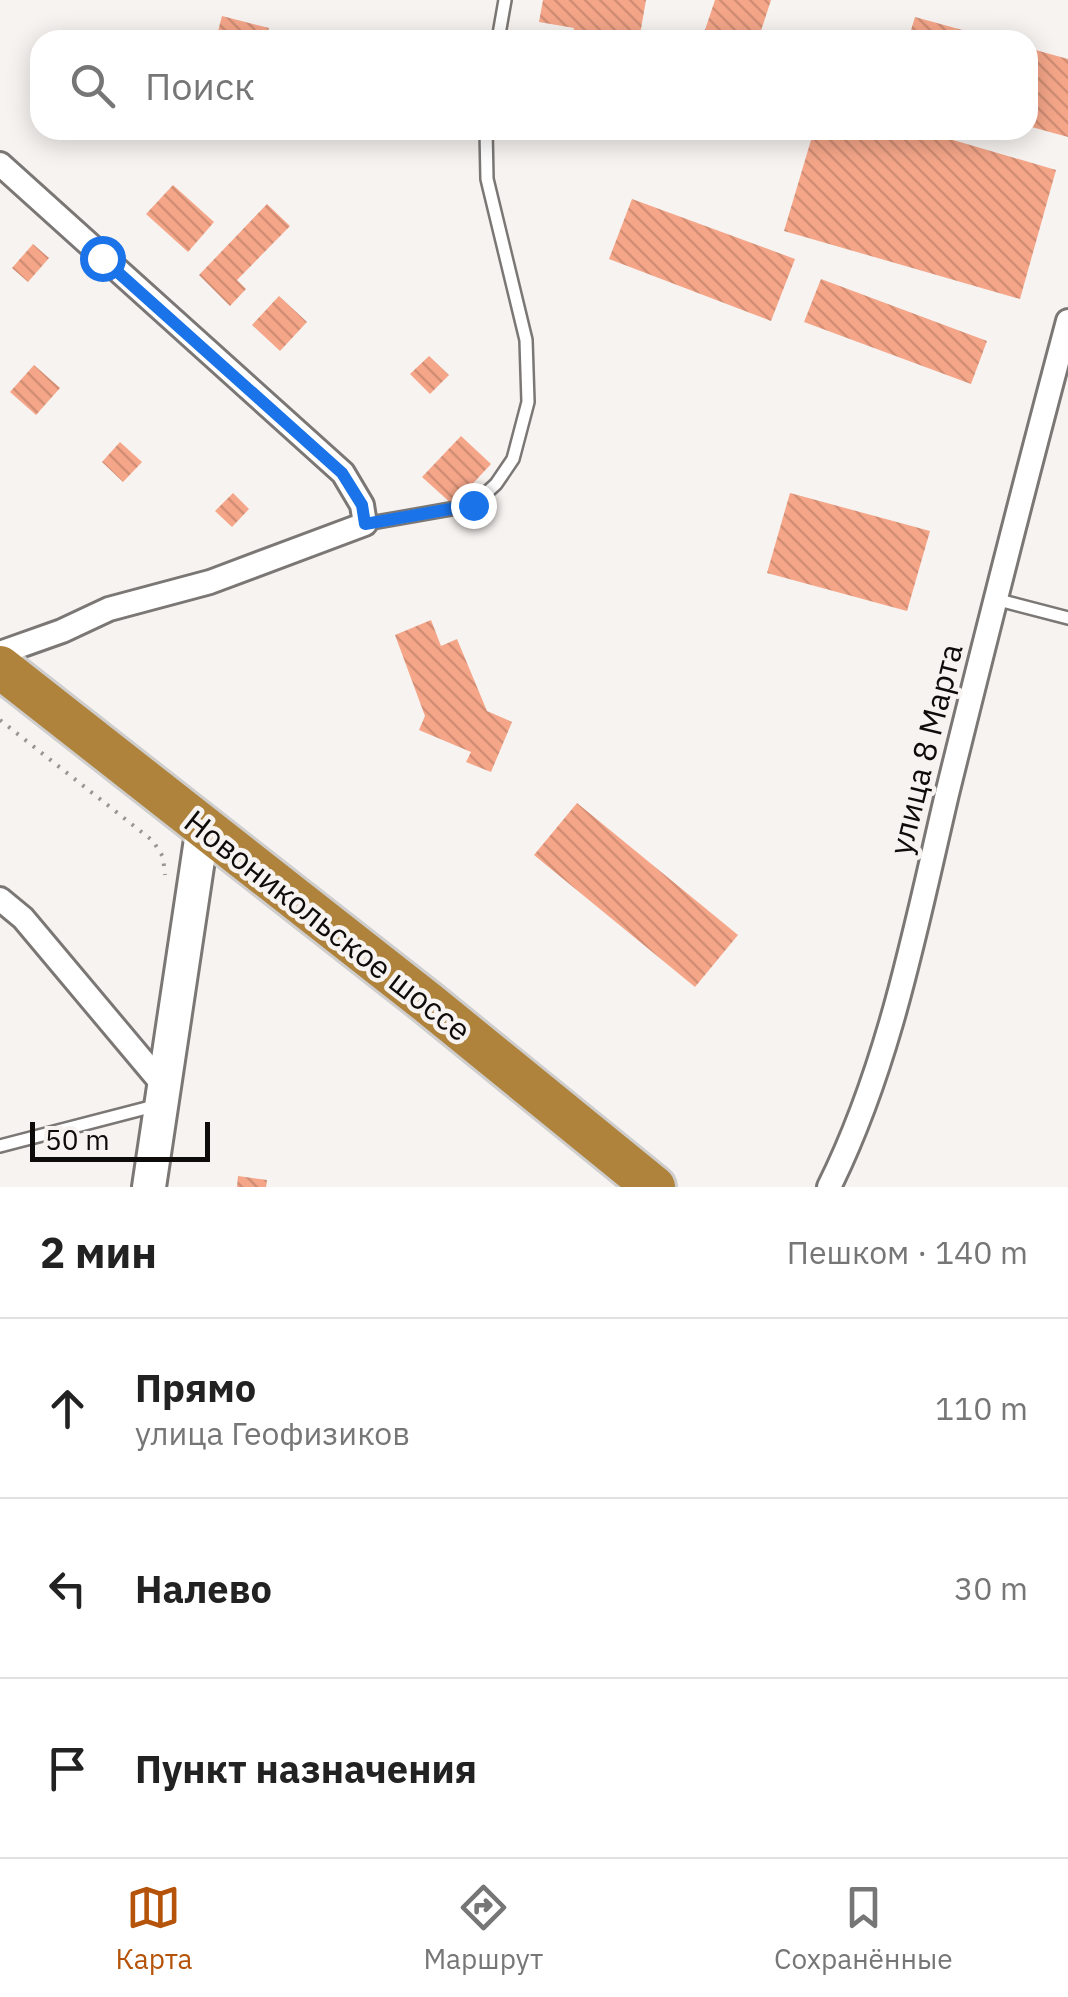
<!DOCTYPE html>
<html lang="ru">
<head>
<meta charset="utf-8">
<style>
	body { margin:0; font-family:"IBM Plex Sans",sans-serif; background:#f6f6f6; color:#222 }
	.scale { position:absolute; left:30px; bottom:25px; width:180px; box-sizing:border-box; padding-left:10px; border:5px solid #0e0c0b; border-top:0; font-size:28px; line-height:35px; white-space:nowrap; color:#0e0c0b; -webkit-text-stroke:8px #f7f3f0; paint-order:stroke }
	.stop { position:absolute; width:30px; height:30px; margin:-22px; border:8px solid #1a73e8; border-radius:50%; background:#fff }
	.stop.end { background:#1a73e8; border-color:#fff; box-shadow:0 2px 10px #0008 }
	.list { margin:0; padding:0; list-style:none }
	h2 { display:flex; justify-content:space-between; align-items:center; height:130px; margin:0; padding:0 40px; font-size:42px }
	h2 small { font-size:32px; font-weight:400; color:#767676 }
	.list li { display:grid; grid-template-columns:65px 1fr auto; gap:30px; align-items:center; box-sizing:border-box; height:180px; padding:0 40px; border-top:2px solid #e0e0e0 }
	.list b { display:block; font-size:38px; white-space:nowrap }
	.list p { margin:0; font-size:32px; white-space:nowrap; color:#767676 }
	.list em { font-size:32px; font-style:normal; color:#767676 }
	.icon { flex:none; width:55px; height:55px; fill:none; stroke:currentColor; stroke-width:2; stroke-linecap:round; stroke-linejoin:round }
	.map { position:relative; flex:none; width:1068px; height:1187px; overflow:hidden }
	.search { position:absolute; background:#fff; box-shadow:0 5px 25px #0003; left:30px; right:30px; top:30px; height:110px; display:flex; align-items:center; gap:25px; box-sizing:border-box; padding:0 35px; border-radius:30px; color:#767676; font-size:38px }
	.sheet { height:670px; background:#fff }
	nav { display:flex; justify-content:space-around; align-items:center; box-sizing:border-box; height:140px; border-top:2px solid #e0e0e0; background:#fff; font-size:28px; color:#767676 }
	nav a { display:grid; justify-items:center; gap:5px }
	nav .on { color:#b45309 }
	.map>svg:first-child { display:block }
	.building { fill:url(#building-back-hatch) }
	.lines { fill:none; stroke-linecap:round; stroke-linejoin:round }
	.lane-casing { stroke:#7b7775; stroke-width:16 }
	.street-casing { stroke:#7b7775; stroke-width:28 }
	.secondary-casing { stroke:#7b7775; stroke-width:38 }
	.highway-casing { stroke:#cfcece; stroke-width:48 }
	.path { stroke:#989592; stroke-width:4; stroke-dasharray:2.5 8; stroke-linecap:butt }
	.lane { stroke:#fff; stroke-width:11 }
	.street { stroke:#fff; stroke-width:22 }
	.secondary { stroke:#fff; stroke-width:32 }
	.highway { stroke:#af833c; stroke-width:42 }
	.route { stroke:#1a73e8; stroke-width:12 }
	.labels { text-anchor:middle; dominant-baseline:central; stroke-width:9; stroke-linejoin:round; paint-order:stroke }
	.street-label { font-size:32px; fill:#0e0c0b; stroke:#f7f3f0 }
</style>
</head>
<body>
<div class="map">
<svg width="1068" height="1187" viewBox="0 0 1068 1187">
	<defs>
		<pattern id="building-back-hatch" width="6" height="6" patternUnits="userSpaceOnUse" patternTransform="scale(2.5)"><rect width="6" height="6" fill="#f5a689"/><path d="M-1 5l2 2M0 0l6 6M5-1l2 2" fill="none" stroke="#d18e75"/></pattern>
	</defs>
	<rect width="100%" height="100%" fill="#f7f3f0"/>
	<!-- building -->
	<g class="building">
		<polygon points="543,0 646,0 639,40 571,40 574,28 539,22"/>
		<polygon points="715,0 771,0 758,40 736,40 705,30"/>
		<polygon points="222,16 269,28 266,40 216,39"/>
		<polygon points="915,17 995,39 995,40 908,40"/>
		<polygon points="1028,48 1068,59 1068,137 1028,126"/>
		<polygon points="814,130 919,130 1056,170 1020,299 784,231"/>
		<polygon points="173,185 214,222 188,252 146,214"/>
		<polygon points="632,199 795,259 771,321 609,259"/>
		<polygon points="267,204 290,226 237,280 246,289 230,306 199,275"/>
		<polygon points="33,244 49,258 28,282 12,268"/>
		<polygon points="821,279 987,341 971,384 804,322"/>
		<polygon points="279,296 307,322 280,351 252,325"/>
		<polygon points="429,356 449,375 430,394 410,374"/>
		<polygon points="34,365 60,388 36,415 10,392"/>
		<polygon points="461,436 491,464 453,505 422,477"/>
		<polygon points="120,442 142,462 123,482 102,462"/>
		<polygon points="233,493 249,509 232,527 215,511"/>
		<polygon points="790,493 930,531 907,611 767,573"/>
		<polygon points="431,620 441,646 457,639 487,711 512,722 491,772 466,762 471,752 419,730 425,716 395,635"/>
		<polygon points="577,803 738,935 695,987 534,855"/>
		<polygon points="238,1176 267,1180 266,1187 237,1187"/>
	</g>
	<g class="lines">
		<!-- lane casing -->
		<g class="lane-casing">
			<g id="lane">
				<polyline points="498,40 505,0"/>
				<polyline points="365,524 473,505 496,484 513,459 528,402 526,340 487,179 486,130"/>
				<polyline points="995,599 1068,618"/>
				<polyline points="0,1146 158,1105"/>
			</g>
		</g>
		<!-- street casing -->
		<g class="street-casing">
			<g id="street">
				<polyline points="0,164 343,473 362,505 365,524 210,582 109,609 62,631 0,653"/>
				<polyline points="0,899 23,918 164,1086"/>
				<path d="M829 1187C890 1064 916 926 947 794 986 636 1026 478 1068 321"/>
			</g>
		</g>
		<!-- secondary casing -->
		<g class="secondary-casing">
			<polyline id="secondary" points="149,1187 203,826"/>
		</g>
		<!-- highway casing -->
		<g class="highway-casing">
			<polyline id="highway" points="0,667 428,1003 654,1187"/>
		</g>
		<!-- path -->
		<polyline class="path" points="0,720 153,841 163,857 165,875"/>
		<!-- lane -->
		<use href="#lane" class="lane"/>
		<!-- street -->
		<use href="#street" class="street"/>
		<!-- secondary -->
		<use href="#secondary" class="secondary"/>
		<!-- highway -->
		<use href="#highway" class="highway"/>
	</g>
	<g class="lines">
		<!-- route -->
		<polyline class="route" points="102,258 342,473 362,505 365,524 473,505"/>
	</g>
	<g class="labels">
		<!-- street labels -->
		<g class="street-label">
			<text transform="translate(925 749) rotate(-76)">улица 8 Марта</text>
			<text transform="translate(328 925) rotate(38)">Новоникольское шоссе</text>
		</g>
	</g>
</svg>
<div class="scale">50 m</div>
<div class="stop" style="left:102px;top:258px"></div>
<div class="stop end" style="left:473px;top:505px"></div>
<div class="search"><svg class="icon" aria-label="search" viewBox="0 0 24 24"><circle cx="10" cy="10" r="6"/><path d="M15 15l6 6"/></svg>Поиск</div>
</div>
<section class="sheet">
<h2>2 мин<small>Пешком · 140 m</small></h2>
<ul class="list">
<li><svg class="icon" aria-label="ahead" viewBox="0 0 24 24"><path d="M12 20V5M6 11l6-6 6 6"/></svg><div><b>Прямо</b><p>улица Геофизиков</p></div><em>110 m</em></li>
<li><svg class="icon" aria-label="left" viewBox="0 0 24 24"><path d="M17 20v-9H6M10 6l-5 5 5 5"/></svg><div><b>Налево</b></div><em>30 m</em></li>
<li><svg class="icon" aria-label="arrive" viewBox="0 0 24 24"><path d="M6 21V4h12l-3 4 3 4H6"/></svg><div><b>Пункт назначения</b></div></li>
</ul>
</section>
<nav>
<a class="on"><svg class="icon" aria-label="map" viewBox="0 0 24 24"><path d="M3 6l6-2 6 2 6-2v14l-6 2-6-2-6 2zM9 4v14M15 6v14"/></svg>Карта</a>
<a><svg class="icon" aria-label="directions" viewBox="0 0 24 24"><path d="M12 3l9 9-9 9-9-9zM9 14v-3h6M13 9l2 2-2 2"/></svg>Маршрут</a>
<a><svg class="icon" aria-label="saved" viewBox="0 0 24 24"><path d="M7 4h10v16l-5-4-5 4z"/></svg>Сохранённые</a>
</nav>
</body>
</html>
